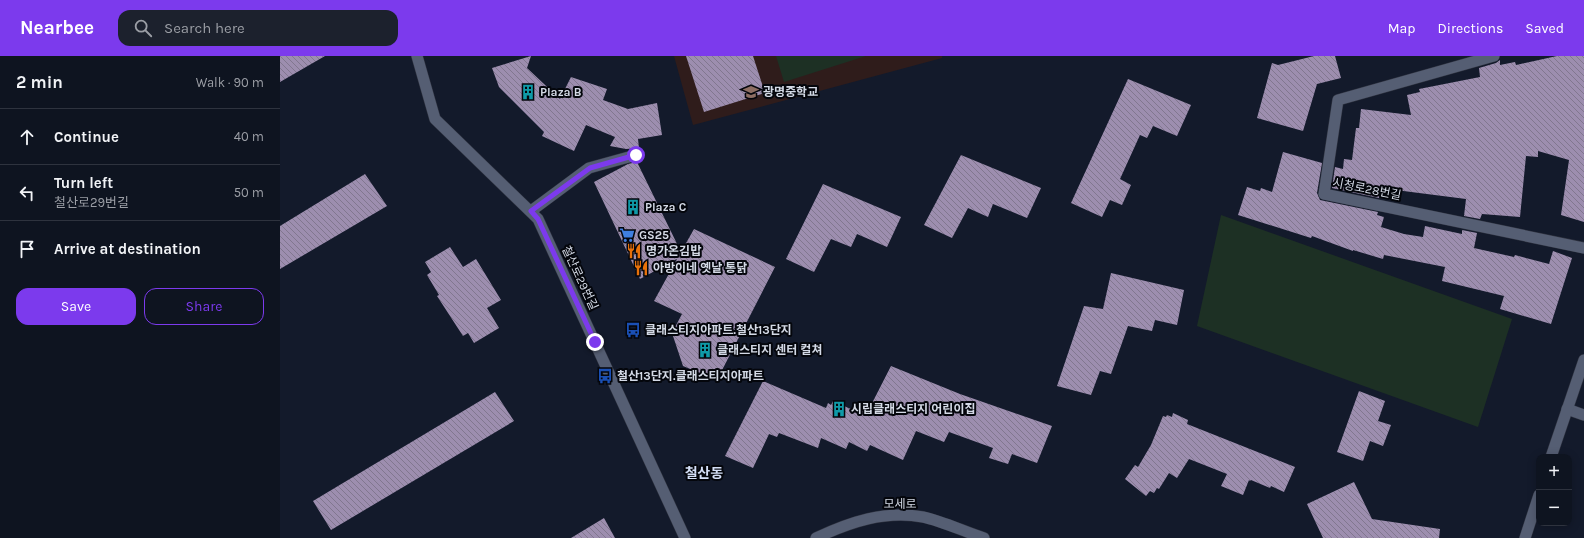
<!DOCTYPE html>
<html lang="en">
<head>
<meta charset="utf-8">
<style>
	body { margin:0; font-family:Karla,"Noto Sans KR",sans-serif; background:#1c212d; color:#f1f3f6 }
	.controls { position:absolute; right:12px; bottom:12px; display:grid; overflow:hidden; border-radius:8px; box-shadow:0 2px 10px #0003 }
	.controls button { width:36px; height:36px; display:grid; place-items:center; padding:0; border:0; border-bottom:1px solid #2e333e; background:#0e1420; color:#f1f3f6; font:20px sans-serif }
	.stop { position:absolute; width:12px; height:12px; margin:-9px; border:3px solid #7c3aed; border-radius:50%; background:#fff }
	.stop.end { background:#7c3aed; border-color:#fff; box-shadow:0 1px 4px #0008 }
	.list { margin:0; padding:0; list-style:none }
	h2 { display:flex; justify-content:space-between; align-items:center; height:52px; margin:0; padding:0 16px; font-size:17px }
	h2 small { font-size:13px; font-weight:400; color:#9b9ea5 }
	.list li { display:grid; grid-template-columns:26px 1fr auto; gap:12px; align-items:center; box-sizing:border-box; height:56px; padding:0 16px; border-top:1px solid #2e333e }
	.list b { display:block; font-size:15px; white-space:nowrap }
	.list p { margin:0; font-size:13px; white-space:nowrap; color:#9b9ea5 }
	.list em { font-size:13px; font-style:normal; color:#9b9ea5 }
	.actions { display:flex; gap:8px; padding:12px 16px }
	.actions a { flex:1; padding:9px 0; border:1px solid #7c3aed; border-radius:12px; text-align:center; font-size:14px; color:#7c3aed }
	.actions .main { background:#7c3aed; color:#fff }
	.icon { flex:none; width:22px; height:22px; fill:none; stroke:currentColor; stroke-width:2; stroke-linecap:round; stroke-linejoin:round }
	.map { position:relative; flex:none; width:1304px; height:482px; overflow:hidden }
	header { display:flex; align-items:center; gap:24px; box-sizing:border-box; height:56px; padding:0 20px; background:#7c3aed; color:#fff }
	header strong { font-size:19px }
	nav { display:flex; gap:22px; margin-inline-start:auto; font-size:14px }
	.search { width:280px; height:36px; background:#1c212d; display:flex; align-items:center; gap:10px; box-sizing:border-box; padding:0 14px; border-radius:12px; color:#9b9ea5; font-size:15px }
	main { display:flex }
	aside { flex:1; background:#0e1420 }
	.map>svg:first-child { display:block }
	.education { fill:#2f1c1b }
	.green { fill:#1d3024 }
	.building { fill:url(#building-back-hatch) }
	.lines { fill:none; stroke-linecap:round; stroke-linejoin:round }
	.service-casing { stroke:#303441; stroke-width:12 }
	.minor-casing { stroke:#303441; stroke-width:12 }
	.tertiary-casing { stroke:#303441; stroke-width:12 }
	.secondary-casing { stroke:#303441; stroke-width:12 }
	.service { stroke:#555e73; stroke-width:11 }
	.minor { stroke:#555e73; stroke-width:11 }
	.tertiary { stroke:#555e73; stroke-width:11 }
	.secondary { stroke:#555e73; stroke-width:11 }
	.route { stroke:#7c3aed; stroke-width:5 }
	.labels { text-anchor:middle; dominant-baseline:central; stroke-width:4; stroke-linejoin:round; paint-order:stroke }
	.poi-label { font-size:12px; font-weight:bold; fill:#d4dae6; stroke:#04060c; text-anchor:start }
	.street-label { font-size:12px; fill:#d4dae6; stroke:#04060c }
	.quarter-label { font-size:14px; font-weight:bold; fill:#d4dff7; stroke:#04060c }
</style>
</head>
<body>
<header>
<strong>Nearbee</strong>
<div class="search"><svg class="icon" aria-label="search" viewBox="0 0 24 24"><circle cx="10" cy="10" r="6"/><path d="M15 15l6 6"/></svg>Search here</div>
<nav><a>Map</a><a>Directions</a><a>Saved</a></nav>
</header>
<main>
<aside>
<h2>2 min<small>Walk · 90 m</small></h2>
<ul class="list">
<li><svg class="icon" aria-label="ahead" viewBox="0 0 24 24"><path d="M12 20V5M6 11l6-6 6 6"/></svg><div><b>Continue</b></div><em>40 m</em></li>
<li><svg class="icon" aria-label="left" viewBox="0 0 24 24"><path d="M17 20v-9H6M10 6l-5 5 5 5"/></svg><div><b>Turn left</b><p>철산로29번길</p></div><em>50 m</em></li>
<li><svg class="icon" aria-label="arrive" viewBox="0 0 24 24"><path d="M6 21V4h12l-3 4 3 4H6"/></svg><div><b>Arrive at destination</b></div></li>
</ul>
<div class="actions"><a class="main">Save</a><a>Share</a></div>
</aside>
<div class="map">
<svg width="1304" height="482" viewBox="0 0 1304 482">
	<defs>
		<pattern id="building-back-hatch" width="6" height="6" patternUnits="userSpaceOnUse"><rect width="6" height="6" fill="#9d8eaf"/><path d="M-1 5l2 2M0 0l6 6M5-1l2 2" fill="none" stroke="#81778f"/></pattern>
	</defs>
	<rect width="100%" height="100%" fill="#131a2b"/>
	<!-- education -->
	<polygon class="education" points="394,0 662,0 662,2 413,69"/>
	<!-- green -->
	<g class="green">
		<polygon points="496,0 586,0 504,26"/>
		<polygon points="941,159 1232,263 1198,371 917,270"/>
	</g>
	<!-- building -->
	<g class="building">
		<polygon points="0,0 45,0 0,26"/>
		<polygon points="251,0 247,12 280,43 291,21 327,33 323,44 348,53 377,47 382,79 358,83 359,92 346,93 330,90 335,81 306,69 294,95 262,80 264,76 219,31 212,12"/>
		<polygon points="406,0 473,0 485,37 424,56"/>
		<polygon points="1034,0 1055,0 1061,22 1037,28 1023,75 977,62 992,7 998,9"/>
		<polygon points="1277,0 1304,0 1304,166 1281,159 1289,104 1258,95 1258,101 1246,100 1240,161 1202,158 1200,163 1184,160 1186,143 1100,132 1099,142 1052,132 1055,111 1063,113 1064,103 1072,104 1076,72 1079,72 1081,53 1131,59 1127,39 1140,36 1139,33 1200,21 1199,12 1216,7 1220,4 1220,9 1235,6 1236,9"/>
		<polygon points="848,23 911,49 897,80 873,70 867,82 860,79 840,123 851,129 842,149 830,144 822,161 791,147"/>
		<polygon points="1003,96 1042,107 1037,137 1040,144 1098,156 1097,159 1104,161 1101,171 1124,178 1143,181 1145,170 1182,178 1182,174 1197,177 1194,192 1234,201 1235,199 1269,208 1273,195 1292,202 1271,268 1220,253 1224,240 1162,225 1165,211 1104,199 1103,203 1073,194 1073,195 1032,180 1031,182 958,159 967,131 980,135 981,132 992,136"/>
		<polygon points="681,99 761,132 747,162 713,148 708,161 688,152 672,182 644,169"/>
		<polygon points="357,106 401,196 414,173 495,211 437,324 403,310 392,277 402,258 374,245 397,203 360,223 314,126 348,108"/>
		<polygon points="85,118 107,150 0,213 0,170"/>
		<polygon points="543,128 621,161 607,191 577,178 571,191 551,183 534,216 506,203"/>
		<polygon points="170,191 183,211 196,203 221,244 207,252 219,272 194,287 188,277 183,280 157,240 159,239 147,219 151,216 145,206"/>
		<polygon points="831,217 904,234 897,269 875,264 872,275 848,270 831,318 820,315 811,339 777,330 804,250 823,253"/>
		<polygon points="611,310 680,338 772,370 757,407 732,398 728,408 709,402 713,392 669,376 664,386 636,375 623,404 590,389 587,395 569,386 566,393 541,382 538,392 499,377 497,381 489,378 473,412 445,400 483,325 546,352 548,347 551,349 553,345 573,354 575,349 588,355"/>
		<polygon points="1079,335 1105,345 1098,365 1111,369 1103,390 1090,385 1083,405 1057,396"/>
		<polygon points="215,336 234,365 51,474 33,445"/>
		<polygon points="893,357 908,364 907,368 1015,411 1004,436 991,430 990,432 971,424 970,425 969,424 963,439 941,430 947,418 909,403 897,422 889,417 879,433 877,432 874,437 870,435 866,440 845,423 855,409 858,411 871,389 883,360 886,361 887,359 892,361"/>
		<polygon points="1074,426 1092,463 1160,473 1159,482 1043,482 1027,448"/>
		<polygon points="324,462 335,482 291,482"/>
	</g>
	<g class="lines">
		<!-- service casing -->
		<g class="service-casing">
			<polyline id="service" points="251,155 309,112 356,99"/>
		</g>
		<!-- minor casing -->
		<g class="minor-casing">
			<g id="minor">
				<polyline points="137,0 155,63 258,163 405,482"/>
				<polyline points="1214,0 1058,44 1044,138 1304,192"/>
				<polyline points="1287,353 1304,359"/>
			</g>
		</g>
		<!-- tertiary casing -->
		<g class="tertiary-casing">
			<path id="tertiary" d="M536 482C570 466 605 454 643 461 662 465 685 476 704 482"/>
		</g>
		<!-- secondary casing -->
		<g class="secondary-casing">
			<g id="secondary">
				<polyline points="1271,401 1304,304"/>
				<polyline points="1245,482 1259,439"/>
			</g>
		</g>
		<!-- service -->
		<use href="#service" class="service"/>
		<!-- minor -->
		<use href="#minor" class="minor"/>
		<!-- tertiary -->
		<use href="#tertiary" class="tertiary"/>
		<!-- secondary -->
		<use href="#secondary" class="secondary"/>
	</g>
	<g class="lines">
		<!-- route -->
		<polyline class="route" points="315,286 258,163 251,155 310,112 356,99"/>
	</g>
	<!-- icons -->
	<defs>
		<g id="building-bare" transform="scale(1.2)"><path d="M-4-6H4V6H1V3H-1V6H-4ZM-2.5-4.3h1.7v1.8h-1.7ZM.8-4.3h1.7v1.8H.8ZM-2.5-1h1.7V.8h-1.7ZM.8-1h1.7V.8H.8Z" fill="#0f9aa8" stroke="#04060c" stroke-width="2.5" paint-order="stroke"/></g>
		<g id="school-bare" transform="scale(1.2)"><path d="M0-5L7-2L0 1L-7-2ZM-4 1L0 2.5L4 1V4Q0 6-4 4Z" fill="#8d6e63" stroke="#04060c" stroke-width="2.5" paint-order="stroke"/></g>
		<g id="supermarket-bare" transform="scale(1.2)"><path d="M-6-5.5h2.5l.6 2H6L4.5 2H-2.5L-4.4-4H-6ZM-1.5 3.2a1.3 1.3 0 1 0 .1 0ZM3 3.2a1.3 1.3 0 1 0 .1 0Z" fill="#3f7fe0" stroke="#04060c" stroke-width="2.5" paint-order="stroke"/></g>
		<g id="restaurant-bare" transform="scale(1.2)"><path d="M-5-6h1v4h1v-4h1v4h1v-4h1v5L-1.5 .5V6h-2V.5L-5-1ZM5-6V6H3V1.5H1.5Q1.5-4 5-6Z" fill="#e8710a" stroke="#04060c" stroke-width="2.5" paint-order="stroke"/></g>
		<g id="bus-bare" transform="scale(1.2)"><path d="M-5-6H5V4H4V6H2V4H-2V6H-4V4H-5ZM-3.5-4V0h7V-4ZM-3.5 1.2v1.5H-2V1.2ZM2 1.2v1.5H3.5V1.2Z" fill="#1a4fb4" stroke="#04060c" stroke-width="2.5" paint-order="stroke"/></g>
	</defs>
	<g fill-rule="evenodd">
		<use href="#building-bare" x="248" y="36"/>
		<use href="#school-bare" x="471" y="36"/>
		<use href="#building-bare" x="353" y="151"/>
		<use href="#supermarket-bare" x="347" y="179"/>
		<use href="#restaurant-bare" x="354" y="195"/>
		<use href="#restaurant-bare" x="361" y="212"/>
		<use href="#bus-bare" x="353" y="274"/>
		<use href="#building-bare" x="425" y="294"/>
		<use href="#bus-bare" x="325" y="320"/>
		<use href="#building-bare" x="559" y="353"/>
	</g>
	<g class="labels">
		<!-- poi labels -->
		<g class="poi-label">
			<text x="260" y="36">Plaza B</text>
			<text x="483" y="36">광명중학교</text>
			<text x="365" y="151">Plaza C</text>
			<text x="359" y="179">GS25</text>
			<text x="366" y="195">명가온김밥</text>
			<text x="373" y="212">아방이네 옛날 통닭</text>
			<text x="365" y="274">클래스티지아파트.철산13단지</text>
			<text x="437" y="294">클래스티지 센터 컬쳐</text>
			<text x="337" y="320">철산13단지.클래스티지아파트</text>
			<text x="571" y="353">시립클래스티지 어린이집</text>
		</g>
		<!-- street labels -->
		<g class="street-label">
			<text transform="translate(1087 133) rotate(11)">시청로28번길</text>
			<text transform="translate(300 222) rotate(65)">철산로29번길</text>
			<text x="620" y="448">모세로</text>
		</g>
		<!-- quarter labels -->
		<g class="quarter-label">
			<text x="424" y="417">철산동</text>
		</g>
	</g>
</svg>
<div class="controls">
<button>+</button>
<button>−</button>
</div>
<div class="stop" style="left:356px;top:99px"></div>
<div class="stop end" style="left:315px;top:286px"></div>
</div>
</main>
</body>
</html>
